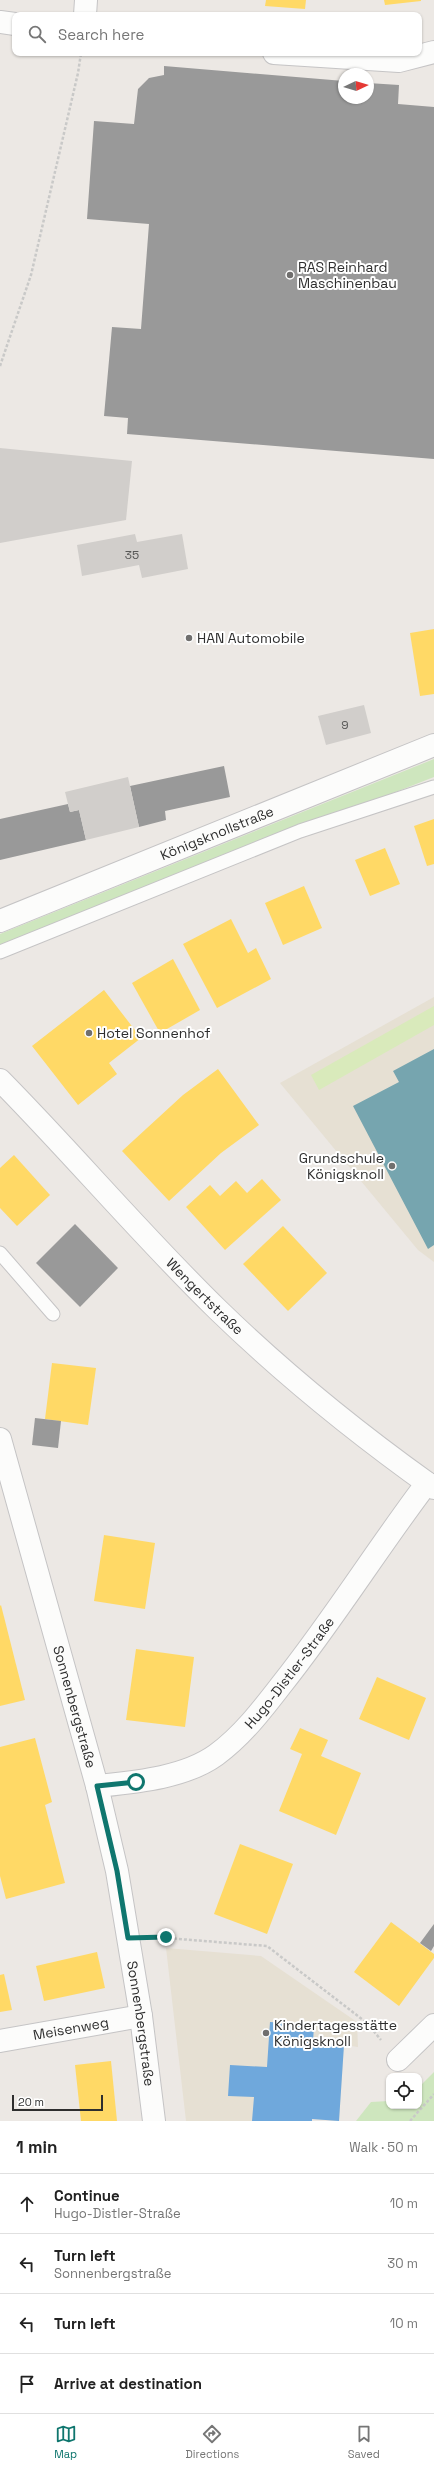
<!DOCTYPE html>
<html lang="en">
<head>
<meta charset="utf-8">
<style>
	body { margin:0; font-family:"Space Grotesk",sans-serif; background:#f2f2f2; color:#222 }
	.controls { position:absolute; right:12px; bottom:12px; display:grid; overflow:hidden; border-radius:8px; box-shadow:0 1px 3px #0004 }
	.controls button { width:36px; height:36px; display:grid; place-items:center; padding:0; border:0; border-bottom:1px solid #e0e0e0; background:#fff; color:#222; font:20px sans-serif }
	.compass { position:absolute; left:338px; top:68px; width:36px; height:36px; border-radius:50%; background:#fff; box-shadow:0 1px 3px #0004; rotate:86deg }
	.scale { position:absolute; left:12px; bottom:10px; width:91px; box-sizing:border-box; padding-left:4px; border:2px solid #2e2e2e; border-top:0; font-size:11px; line-height:14px; white-space:nowrap; color:#2e2e2e; -webkit-text-stroke:3px #fff; paint-order:stroke }
	.stop { position:absolute; width:12px; height:12px; margin:-9px; border:3px solid #0f766e; border-radius:50%; background:#fff }
	.stop.end { background:#0f766e; border-color:#fff; box-shadow:0 1px 4px #0008 }
	.list { margin:0; padding:0; list-style:none }
	h2 { display:flex; justify-content:space-between; align-items:center; height:52px; margin:0; padding:0 16px; font-size:17px }
	h2 small { font-size:13px; font-weight:400; color:#767676 }
	.list li { display:grid; grid-template-columns:26px 1fr auto; gap:12px; align-items:center; box-sizing:border-box; height:60px; padding:0 16px; border-top:1px solid #e0e0e0 }
	.list b { display:block; font-size:15px; white-space:nowrap }
	.list p { margin:0; font-size:13px; white-space:nowrap; color:#767676 }
	.list em { font-size:13px; font-style:normal; color:#767676 }
	.icon { flex:none; width:22px; height:22px; fill:none; stroke:currentColor; stroke-width:2; stroke-linecap:round; stroke-linejoin:round }
	.map { position:relative; flex:none; width:434px; height:2121px; overflow:hidden }
	.search { position:absolute; background:#fff; box-shadow:0 1px 3px #0004; left:12px; right:12px; top:12px; height:44px; display:flex; align-items:center; gap:10px; box-sizing:border-box; padding:0 14px; border-radius:8px; color:#767676; font-size:15px }
	.sheet { height:292px; background:#fff }
	nav { display:flex; justify-content:space-around; align-items:center; box-sizing:border-box; height:56px; border-top:1px solid #e0e0e0; background:#fff; font-size:11px; color:#767676 }
	nav a { display:grid; justify-items:center; gap:2px }
	nav .on { color:#0f766e }
	.map>svg:first-child { display:block }
	.education { fill:#e6e0d3 }
	.green { fill:#cee6be }
	.pitch { fill:#d9eabb }
	.homes { fill:#ffd966 }
	.schools { fill:#6fa8dc }
	.public { fill:#76a5af }
	.industry { fill:#999 }
	.building { fill:#d1cecb }
	.lines { fill:none; stroke-linecap:round; stroke-linejoin:round }
	.service-casing { stroke:#c5c4c5; stroke-width:15 }
	.minor-casing { stroke:#c5c4c5; stroke-width:24 }
	.path { stroke:#c9c9c8; stroke-width:2.5; stroke-dasharray:3 2; stroke-linecap:butt }
	.service { stroke:#fcfcfb; stroke-width:13 }
	.minor { stroke:#fcfcfb; stroke-width:22 }
	.route { stroke:#0f766e; stroke-width:5 }
	.poi-dot { fill:#706f6e; stroke:#fff; stroke-width:1.5 }
	.labels { text-anchor:middle; dominant-baseline:central; stroke-width:4; stroke-linejoin:round; paint-order:stroke }
	.number-label { font-size:12px; fill:#585857 }
	.poi-label { font-size:14px; fill:#2e2e2e; stroke:#fff; text-anchor:start }
	.street-label { font-size:14px; fill:#2e2e2e; stroke:#fff }
</style>
</head>
<body>
<div class="map">
<svg width="434" height="2121" viewBox="0 0 434 2121">
	<rect width="100%" height="100%" fill="#ece8e4"/>
	<!-- education -->
	<g class="education">
		<polygon points="434,997 434,1262 418,1250 280,1083"/>
		<polygon points="166,1948 261,1956 357,2022 358,2047 344,2045 339,2121 312,2119 312,2121 186,2121"/>
	</g>
	<!-- green -->
	<g class="green">
		<polygon points="434,759 434,777 0,947 0,934"/>
		<polygon points="434,2072 434,2121 356,2121 371,2102 389,2101 389,2106 419,2106 419,2087"/>
	</g>
	<!-- pitch -->
	<polygon class="pitch" points="434,1006 434,1025 319,1090 311,1075"/>
	<!-- homes -->
	<g class="homes">
		<polygon points="266,0 306,0 305,9 265,6"/>
		<polygon points="384,0 421,0 421,1 385,5"/>
		<polygon points="434,629 434,694 420,696 410,633"/>
		<polygon points="434,819 434,864 427,866 414,826"/>
		<polygon points="385,848 400,884 370,896 355,860"/>
		<polygon points="304,886 322,928 283,945 265,903"/>
		<polygon points="231,919 248,953 256,948 271,979 217,1008 183,944"/>
		<polygon points="173,959 200,1010 160,1033 132,983"/>
		<polygon points="104,990 141,1038 109,1063 117,1074 78,1105 32,1046"/>
		<polygon points="218,1069 259,1125 221,1153 169,1201 122,1151 183,1095"/>
		<polygon points="14,1155 50,1195 17,1226 0,1208 0,1168"/>
		<polygon points="262,1179 281,1200 225,1250 186,1207 210,1185 220,1196 236,1181 247,1193"/>
		<polygon points="283,1226 327,1273 288,1311 243,1264"/>
		<polygon points="52,1363 96,1368 88,1425 45,1419"/>
		<polygon points="104,1535 155,1543 145,1609 94,1601"/>
		<polygon points="1,1605 25,1700 0,1706 0,1606"/>
		<polygon points="136,1649 194,1657 185,1727 126,1720"/>
		<polygon points="377,1677 426,1698 409,1740 359,1719"/>
		<polygon points="300,1728 328,1740 321,1756 361,1773 336,1835 279,1811 302,1754 290,1749"/>
		<polygon points="35,1738 52,1802 45,1805 65,1883 6,1899 0,1876 0,1747"/>
		<polygon points="240,1844 293,1864 267,1934 214,1914"/>
		<polygon points="391,1922 434,1954 434,1958 399,2006 354,1972"/>
		<polygon points="97,1952 105,1988 44,2001 36,1966"/>
		<polygon points="4,1974 12,2010 0,2012 0,1975"/>
		<polygon points="111,2061 117,2121 81,2121 75,2065"/>
	</g>
	<!-- schools -->
	<polygon class="schools" points="270,2022 314,2025 313,2042 344,2045 339,2121 312,2119 312,2121 252,2121 254,2097 228,2096 230,2065 267,2067"/>
	<!-- public -->
	<polygon class="public" points="434,1049 434,1245 428,1249 353,1106 399,1082 393,1071"/>
	<!-- industry -->
	<g class="industry">
		<polygon points="164,66 344,81 344,98 368,98 368,83 399,85 398,104 434,107 434,459 127,434 128,418 104,416 112,327 141,329 149,224 87,219 94,121 134,124 138,89 149,78 164,75"/>
		<polygon points="224,766 230,797 165,811 166,820 139,827 130,786"/>
		<polygon points="68,804 70,812 79,810 86,840 0,860 0,819"/>
		<polygon points="75,1224 118,1268 80,1307 36,1263"/>
		<polygon points="35,1418 61,1421 58,1448 32,1445"/>
		<polygon points="434,1924 434,1946 431,1951 420,1943"/>
	</g>
	<!-- building -->
	<g class="building">
		<polygon points="0,448 132,461 126,520 0,543"/>
		<polygon points="135,534 137,542 182,534 188,569 142,578 139,565 82,576 77,545"/>
		<polygon points="364,705 371,733 326,745 318,716"/>
		<polygon points="128,777 139,827 86,840 79,810 70,812 65,792"/>
	</g>
	<g class="lines">
		<!-- service casing -->
		<g class="service-casing">
			<g id="service">
				<polyline points="0,952 300,831 434,787"/>
				<polyline points="0,1253 53,1314"/>
			</g>
		</g>
		<!-- minor casing -->
		<g class="minor-casing">
			<g id="minor">
				<polyline points="85,15 86,0"/>
				<polyline points="0,22 15,24"/>
				<polyline points="274,53 399,61 434,52"/>
				<path id="s1" d="M0 921 434 745"/>
				<path id="s2" d="M0 1080C74 1155 142 1236 218 1310 284 1374 358 1434 434 1488"/>
				<path id="s3" d="M0 1439 97 1786 117 1871 141 2016 154 2121"/>
				<path id="s4" d="M97 1786C135 1782 184 1778 216 1755 242 1736 262 1710 282 1684 333 1620 377 1549 427 1483"/>
				<path id="s5" d="M0 2041 141 2016"/>
				<polyline points="398,2060 434,2025"/>
			</g>
		</g>
		<!-- path -->
		<g class="path">
			<polyline points="0,366 31,275 78,73 81,53"/>
			<polyline points="154,1937 267,1946 367,2023 381,2040"/>
			<polyline points="410,2121 434,2094"/>
		</g>
		<!-- service -->
		<use href="#service" class="service"/>
		<!-- minor -->
		<use href="#minor" class="minor"/>
	</g>
	<g class="lines">
		<!-- route -->
		<polyline class="route" points="136,1782 97,1786 117,1871 128,1938 166,1937"/>
	</g>
	<!-- markers -->
	<g class="poi-dot">
		<circle cx="290" cy="275" r="4"/>
		<circle cx="189" cy="638" r="4"/>
		<circle cx="89" cy="1033" r="4"/>
		<circle cx="392" cy="1166" r="4"/>
		<circle cx="266" cy="2033" r="4"/>
	</g>
	<g class="labels">
		<!-- number labels -->
		<g class="number-label">
			<text x="132" y="555">35</text>
			<text x="345" y="725">9</text>
		</g>
		<!-- poi labels -->
		<g class="poi-label">
			<text x="298" y="267">RAS Reinhard<tspan x="298" dy="16">Maschinenbau</tspan></text>
			<text x="197" y="638">HAN Automobile</text>
			<text x="97" y="1033">Hotel Sonnenhof</text>
			<text x="384" y="1158" text-anchor="end">Grundschule<tspan x="384" dy="16">Königsknoll</tspan></text>
			<text x="274" y="2025">Kindertagesstätte<tspan x="274" dy="16">Königsknoll</tspan></text>
		</g>
		<!-- street labels -->
		<g class="street-label">
			<text stroke="none"><textPath href="#s1" startOffset="234">Königsknollstraße</textPath></text>
			<text stroke="none"><textPath href="#s2" startOffset="298">Wengertstraße</textPath></text>
			<text stroke="none"><textPath href="#s4" startOffset="235">Hugo-Distler-Straße</textPath></text>
			<text stroke="none"><textPath href="#s3" startOffset="278">Sonnenbergstraße</textPath></text>
			<text stroke="none"><textPath href="#s3" startOffset="602">Sonnenbergstraße</textPath></text>
			<text stroke="none"><textPath href="#s5" startOffset="72">Meisenweg</textPath></text>
		</g>
	</g>
</svg>
<div class="controls">
<button><svg class="icon" aria-label="locate" viewBox="0 0 24 24"><circle cx="12" cy="12" r="6"/><path d="M12 2v4M12 18v4M2 12h4M18 12h4"/></svg></button>
</div>
<svg class="compass" viewBox="-18 -18 36 36"><path d="M0-13l5 13h-10z" fill="#e53935"/><path d="M0 13l5-13h-10z" fill="#767676"/></svg>
<div class="scale">20 m</div>
<div class="stop" style="left:136px;top:1782px"></div>
<div class="stop end" style="left:166px;top:1937px"></div>
<div class="search"><svg class="icon" aria-label="search" viewBox="0 0 24 24"><circle cx="10" cy="10" r="6"/><path d="M15 15l6 6"/></svg>Search here</div>
</div>
<section class="sheet">
<h2>1 min<small>Walk · 50 m</small></h2>
<ul class="list">
<li><svg class="icon" aria-label="ahead" viewBox="0 0 24 24"><path d="M12 20V5M6 11l6-6 6 6"/></svg><div><b>Continue</b><p>Hugo-Distler-Straße</p></div><em>10 m</em></li>
<li><svg class="icon" aria-label="left" viewBox="0 0 24 24"><path d="M17 20v-9H6M10 6l-5 5 5 5"/></svg><div><b>Turn left</b><p>Sonnenbergstraße</p></div><em>30 m</em></li>
<li><svg class="icon" aria-label="left" viewBox="0 0 24 24"><path d="M17 20v-9H6M10 6l-5 5 5 5"/></svg><div><b>Turn left</b></div><em>10 m</em></li>
<li><svg class="icon" aria-label="arrive" viewBox="0 0 24 24"><path d="M6 21V4h12l-3 4 3 4H6"/></svg><div><b>Arrive at destination</b></div></li>
</ul>
</section>
<nav>
<a class="on"><svg class="icon" aria-label="map" viewBox="0 0 24 24"><path d="M3 6l6-2 6 2 6-2v14l-6 2-6-2-6 2zM9 4v14M15 6v14"/></svg>Map</a>
<a><svg class="icon" aria-label="directions" viewBox="0 0 24 24"><path d="M12 3l9 9-9 9-9-9zM9 14v-3h6M13 9l2 2-2 2"/></svg>Directions</a>
<a><svg class="icon" aria-label="saved" viewBox="0 0 24 24"><path d="M7 4h10v16l-5-4-5 4z"/></svg>Saved</a>
</nav>
</body>
</html>
